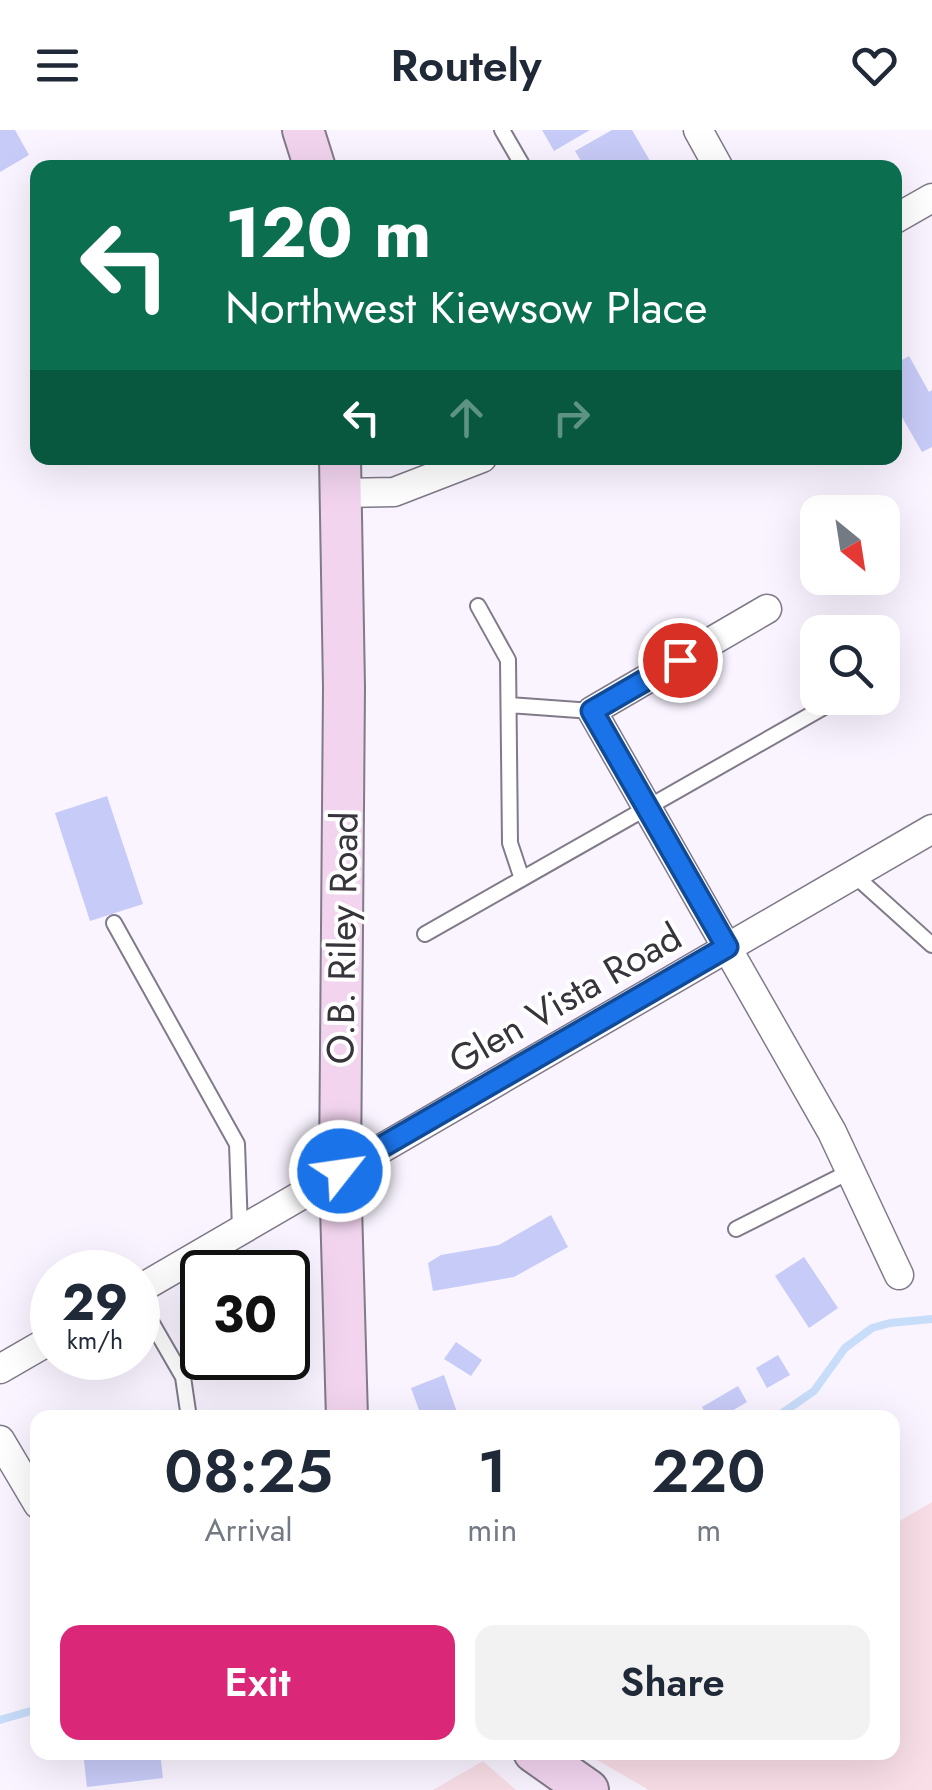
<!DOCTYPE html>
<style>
:root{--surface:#fff;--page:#f2f2f3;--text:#1f2937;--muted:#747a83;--accent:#db2777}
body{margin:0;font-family:Jost,sans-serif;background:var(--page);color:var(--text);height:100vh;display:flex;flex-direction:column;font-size:38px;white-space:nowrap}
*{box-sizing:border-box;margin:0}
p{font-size:32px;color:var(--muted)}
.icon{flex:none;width:55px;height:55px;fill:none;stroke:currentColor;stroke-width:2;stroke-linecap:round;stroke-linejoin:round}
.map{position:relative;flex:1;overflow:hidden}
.side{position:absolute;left:30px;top:1280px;width:870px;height:350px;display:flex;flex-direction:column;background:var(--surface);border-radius:20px;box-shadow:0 10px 40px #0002}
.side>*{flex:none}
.banner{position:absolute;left:30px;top:30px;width:872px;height:305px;border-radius:20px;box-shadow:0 10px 40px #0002;background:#0b6e4f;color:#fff;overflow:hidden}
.needle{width:65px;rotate:150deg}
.tools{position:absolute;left:800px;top:365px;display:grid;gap:20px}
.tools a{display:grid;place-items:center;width:100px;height:100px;border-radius:20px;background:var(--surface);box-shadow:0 10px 40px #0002;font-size:50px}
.speed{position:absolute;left:30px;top:1120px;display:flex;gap:20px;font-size:50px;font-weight:700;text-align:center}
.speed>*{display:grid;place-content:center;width:130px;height:130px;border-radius:50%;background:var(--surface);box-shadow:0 10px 40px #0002;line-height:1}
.speed small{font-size:25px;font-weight:400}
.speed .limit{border:5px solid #111;border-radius:15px;background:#fff;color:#111}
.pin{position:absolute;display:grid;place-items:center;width:85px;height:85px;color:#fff;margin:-42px;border:5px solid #fff;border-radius:50%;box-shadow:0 2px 10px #0007}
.me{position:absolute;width:110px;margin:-55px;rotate:60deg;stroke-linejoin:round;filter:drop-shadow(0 0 8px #0008)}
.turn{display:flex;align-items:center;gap:35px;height:210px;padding:0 30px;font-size:45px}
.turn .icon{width:130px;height:130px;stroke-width:2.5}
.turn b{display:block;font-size:70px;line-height:85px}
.lanes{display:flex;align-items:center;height:95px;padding:0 30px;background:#0003;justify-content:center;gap:50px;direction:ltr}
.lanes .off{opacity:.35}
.eta{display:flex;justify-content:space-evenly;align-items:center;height:170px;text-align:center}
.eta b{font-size:60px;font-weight:600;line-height:70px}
.action{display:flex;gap:20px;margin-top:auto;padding:20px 30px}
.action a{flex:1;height:115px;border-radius:20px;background:var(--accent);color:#fff;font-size:40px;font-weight:600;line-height:115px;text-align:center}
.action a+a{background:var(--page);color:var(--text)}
header{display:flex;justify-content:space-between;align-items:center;height:130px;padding:0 30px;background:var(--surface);font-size:45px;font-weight:600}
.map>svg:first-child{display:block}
</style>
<header><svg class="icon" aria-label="menu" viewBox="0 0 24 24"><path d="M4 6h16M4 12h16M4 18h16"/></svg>Routely<svg class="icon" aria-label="heart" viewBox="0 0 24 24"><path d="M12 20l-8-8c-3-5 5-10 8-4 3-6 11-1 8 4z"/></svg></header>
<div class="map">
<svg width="932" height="1660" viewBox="0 0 932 1660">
<rect width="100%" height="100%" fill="#f9f4ff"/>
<path fill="#f9dee7" d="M932 1372V1660H649L585 1623 892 1622 893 1395Z
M483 1631 516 1660H433Z"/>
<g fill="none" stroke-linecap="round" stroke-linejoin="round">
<path stroke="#c8ddfa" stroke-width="8" d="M775 1288 814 1261 845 1218 872 1198 890 1193 932 1189
M0 1590 38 1579"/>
</g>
<path fill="#c7cbf7" d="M0 0H15L29 25 0 42Z
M542 0H590L554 21Z
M612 0H632L653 36 585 38 575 21Z
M909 226 929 262 932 260V317L922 322 895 275V234Z
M107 666 143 774 90 791 55 683Z
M551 1085 568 1117 514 1147 433 1161 428 1133 441 1125 499 1115Z
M804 1127 838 1178 809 1198 775 1146Z
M456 1212 482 1230 471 1246 444 1229Z
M778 1225 790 1245 767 1258 756 1238Z
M444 1245 459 1288H422L411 1258Z
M738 1256 747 1272 720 1288H708L702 1277Z
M83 1622H160L163 1648 87 1657Z"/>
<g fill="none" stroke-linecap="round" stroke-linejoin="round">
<g stroke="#817a89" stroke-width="18">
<path id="lane" d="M502 0 524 38
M478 476 508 530 510 713 522 749
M509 575 592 581
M853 744 932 815
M114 793 237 1014 240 1099
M425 804 826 576
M736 1099 851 1041
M138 1169 183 1247 189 1288"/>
</g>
<g stroke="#817a89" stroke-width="31">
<path id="street" d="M698 0 719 38
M895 89 932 68
M341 363 394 362 482 328
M767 479 592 581 832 1002 899 1145
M138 1160 932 699
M0 1239 52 1209
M0 1310 38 1374"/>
</g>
<g stroke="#817a89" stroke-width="44">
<path id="secondary" d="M303 0 315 38
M340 328 344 557 340 1041 347 1288
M534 1622 588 1660"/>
</g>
<use href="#lane" stroke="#fff" stroke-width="14"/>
<use href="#street" stroke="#fff" stroke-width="28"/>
<use href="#secondary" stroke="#f2d4ef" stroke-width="40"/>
</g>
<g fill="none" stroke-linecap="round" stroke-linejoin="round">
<g stroke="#114b97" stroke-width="25">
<path id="route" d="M340 1041 727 817 592 581 680 530"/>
</g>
<use href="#route" stroke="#1a73e8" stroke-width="18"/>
</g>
<g text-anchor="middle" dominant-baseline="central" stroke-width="8" stroke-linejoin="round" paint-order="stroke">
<g font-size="38" fill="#37343b" stroke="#fff">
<text transform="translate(342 808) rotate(-89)">O.B. Riley Road</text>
<text transform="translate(565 868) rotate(-30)">Glen Vista Road</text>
</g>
</g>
</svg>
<div class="tools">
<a><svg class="needle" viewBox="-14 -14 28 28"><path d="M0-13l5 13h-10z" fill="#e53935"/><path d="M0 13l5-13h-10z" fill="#747a83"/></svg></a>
<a><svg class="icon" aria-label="search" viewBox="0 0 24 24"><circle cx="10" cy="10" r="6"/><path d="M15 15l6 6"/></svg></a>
</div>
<div class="speed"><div>29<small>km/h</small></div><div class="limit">30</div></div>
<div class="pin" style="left:680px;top:530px;background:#d93025"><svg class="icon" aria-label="arrive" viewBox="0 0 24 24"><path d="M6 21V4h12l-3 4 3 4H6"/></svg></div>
<svg class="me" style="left:340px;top:1041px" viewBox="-20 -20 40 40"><circle r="17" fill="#1a73e8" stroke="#fff" stroke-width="3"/><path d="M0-11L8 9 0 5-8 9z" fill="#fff"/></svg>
<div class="banner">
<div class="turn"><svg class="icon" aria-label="left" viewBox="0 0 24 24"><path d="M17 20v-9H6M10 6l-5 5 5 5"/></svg><div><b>120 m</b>Northwest Kiewsow Place</div></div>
<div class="lanes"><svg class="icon" aria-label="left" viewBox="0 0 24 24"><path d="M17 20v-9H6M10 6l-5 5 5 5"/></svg><svg class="icon off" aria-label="ahead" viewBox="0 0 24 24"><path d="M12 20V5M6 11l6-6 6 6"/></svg><svg class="icon off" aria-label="right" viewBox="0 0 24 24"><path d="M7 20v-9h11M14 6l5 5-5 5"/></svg></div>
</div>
<section class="side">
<div class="eta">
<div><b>08:25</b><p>Arrival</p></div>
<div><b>1</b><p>min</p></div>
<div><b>220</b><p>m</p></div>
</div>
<div class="action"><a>Exit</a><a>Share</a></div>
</section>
</div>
